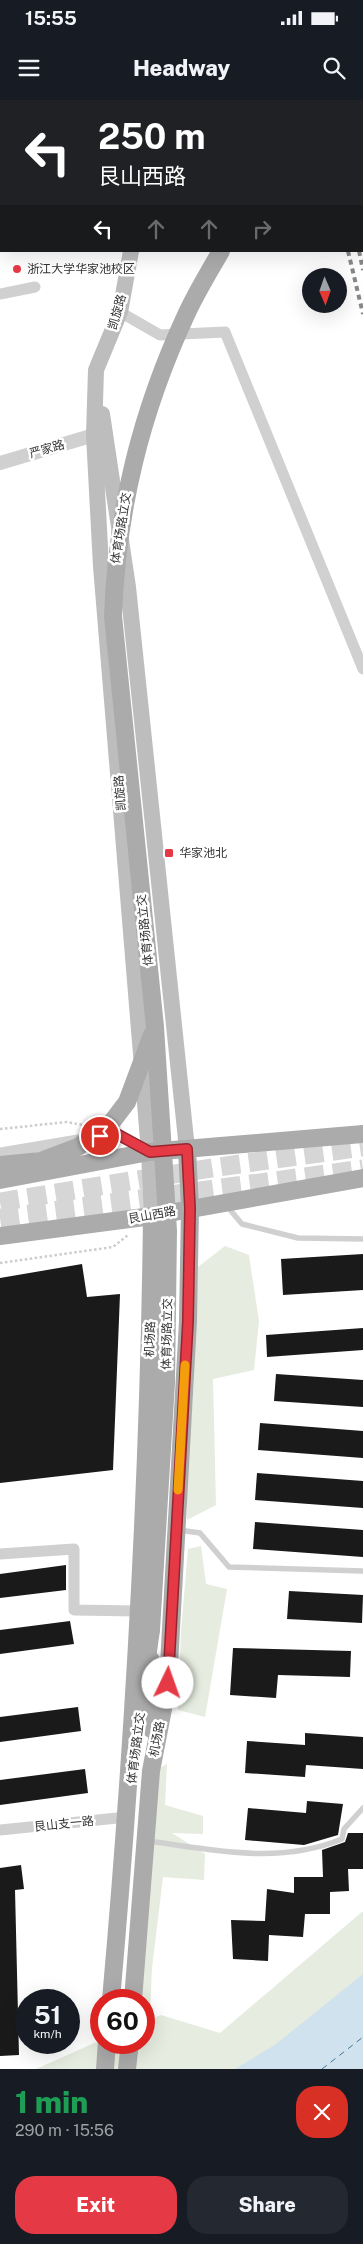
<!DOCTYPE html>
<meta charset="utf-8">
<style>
:root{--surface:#171b24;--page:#242831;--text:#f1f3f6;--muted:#9ea1a6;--accent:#e63946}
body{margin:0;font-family:"Public Sans","Noto Sans SC",sans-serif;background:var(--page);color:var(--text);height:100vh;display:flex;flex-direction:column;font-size:19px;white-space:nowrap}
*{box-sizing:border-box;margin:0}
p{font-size:16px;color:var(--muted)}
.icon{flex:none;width:28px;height:28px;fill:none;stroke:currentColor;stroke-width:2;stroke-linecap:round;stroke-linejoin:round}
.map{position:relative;height:1969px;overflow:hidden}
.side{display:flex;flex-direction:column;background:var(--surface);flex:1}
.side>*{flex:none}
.top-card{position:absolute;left:0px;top:0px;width:364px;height:152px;box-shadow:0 5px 20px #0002;background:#202124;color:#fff;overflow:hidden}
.needle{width:32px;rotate:178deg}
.tools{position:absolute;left:302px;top:168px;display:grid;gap:10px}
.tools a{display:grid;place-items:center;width:45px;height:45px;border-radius:50%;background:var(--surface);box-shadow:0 5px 20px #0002;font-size:25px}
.speed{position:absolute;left:15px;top:1889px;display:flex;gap:10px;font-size:25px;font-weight:700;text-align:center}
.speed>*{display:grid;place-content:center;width:65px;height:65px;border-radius:50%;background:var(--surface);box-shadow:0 5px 20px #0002;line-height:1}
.speed small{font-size:12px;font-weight:400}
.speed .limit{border:8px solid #d22;background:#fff;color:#111}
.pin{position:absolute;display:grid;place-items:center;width:42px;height:42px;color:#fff;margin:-21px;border:2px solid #fff;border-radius:50%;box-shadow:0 1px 5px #0007}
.me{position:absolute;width:55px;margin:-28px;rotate:3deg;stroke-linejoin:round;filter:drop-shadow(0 0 4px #0008)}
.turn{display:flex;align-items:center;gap:18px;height:105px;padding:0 15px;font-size:22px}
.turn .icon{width:65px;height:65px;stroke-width:2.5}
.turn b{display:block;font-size:35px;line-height:42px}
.lanes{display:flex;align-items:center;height:48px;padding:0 15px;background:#0003;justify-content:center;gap:25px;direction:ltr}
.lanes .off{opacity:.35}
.round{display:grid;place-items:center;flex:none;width:52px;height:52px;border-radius:20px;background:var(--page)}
.overview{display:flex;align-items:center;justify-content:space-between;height:85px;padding:0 15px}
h1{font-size:30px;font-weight:800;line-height:38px;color:#1e9e55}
.primary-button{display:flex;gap:10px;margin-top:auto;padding:10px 15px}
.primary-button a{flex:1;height:58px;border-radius:20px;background:var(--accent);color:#fff;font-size:20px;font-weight:800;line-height:58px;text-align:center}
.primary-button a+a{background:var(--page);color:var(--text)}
.status{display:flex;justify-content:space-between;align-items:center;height:35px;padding:0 25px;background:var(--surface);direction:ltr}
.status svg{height:14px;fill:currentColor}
header{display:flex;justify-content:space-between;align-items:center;height:65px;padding:0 15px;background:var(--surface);font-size:22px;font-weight:800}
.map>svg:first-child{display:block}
</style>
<div class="status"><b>15:55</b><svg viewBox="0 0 49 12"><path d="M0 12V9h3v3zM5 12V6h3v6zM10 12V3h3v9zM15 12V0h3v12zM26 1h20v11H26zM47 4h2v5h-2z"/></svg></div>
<header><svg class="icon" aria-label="menu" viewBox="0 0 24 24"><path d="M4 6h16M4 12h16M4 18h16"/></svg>Headway<svg class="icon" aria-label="search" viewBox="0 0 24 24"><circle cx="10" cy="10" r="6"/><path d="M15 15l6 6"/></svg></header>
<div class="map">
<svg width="363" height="1969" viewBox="0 0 363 1969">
<rect width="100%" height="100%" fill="#fff"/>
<path fill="#e6ecdf" d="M165 0H363V88L362 1Z
M225 1146 249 1155 259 1221 254 1270 213 1279 216 1405 187 1420V1375L193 1295 198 1167Z
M201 1446 206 1484 227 1489 205 1617 178 1610 181 1531 188 1449Z
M167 1664 165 1705 203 1716V1734L172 1733 205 1754 204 1780 163 1777 152 1868 150 1914H144V1900H139L158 1669Z
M363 1811V1969H36L101 1940V1942H144V1922L161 1915 220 1933Z"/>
<path fill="#cfe2ee" d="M363 1874V1969H235L276 1944Z"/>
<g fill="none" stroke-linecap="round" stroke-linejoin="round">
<path stroke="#3f7597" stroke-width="1" stroke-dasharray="6 5" stroke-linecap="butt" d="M322 1969 363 1937"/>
</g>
<path fill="#1a1a1a" d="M363 1154V1190L283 1195 281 1159Z
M82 1164 87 1197 120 1194 113 1370 0 1383V1178Z
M363 1228V1250L267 1257 266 1235Z
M276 1274 363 1280V1307L274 1301Z
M260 1323 363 1331V1358L258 1350Z
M257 1373 363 1381V1408L255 1400Z
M255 1422 363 1430V1457L253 1449Z
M66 1465V1490L0 1498V1474Z
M289 1491 363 1495 362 1523 287 1519Z
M70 1521 74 1544 0 1554V1530Z
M233 1548 351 1551 350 1577 278 1575 276 1598 230 1595Z
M78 1607 81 1631 0 1642V1617Z
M305 1633 363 1637V1669L306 1665 305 1677 245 1673 247 1641 305 1645Z
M85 1669 88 1693 0 1705V1680Z
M307 1701 343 1704 338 1735 304 1745 245 1740 248 1708 306 1713Z
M348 1733H363V1769H348L349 1791 330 1792V1814H305L303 1837 269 1835 268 1861 233 1859 231 1820 265 1821 267 1789 294 1793V1777H323L322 1750 345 1742Z
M21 1765 24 1789 15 1790 19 1955 0 1956V1768Z"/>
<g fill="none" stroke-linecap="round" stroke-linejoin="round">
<path stroke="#d6d6d6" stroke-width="19" stroke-dasharray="19 9" stroke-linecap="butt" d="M0 1102 218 1067 363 1047
M0 1118 363 1069"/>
<path stroke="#cdcdcd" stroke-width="2.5" stroke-dasharray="2.5 2.5" stroke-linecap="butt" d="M0 1029 67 1022 83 1025
M0 1163 113 1147 128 1135"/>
<path stroke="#d0d0d0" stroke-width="5.5" d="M226 1105 242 1124 298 1138 363 1139
M179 1430 200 1433 229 1467 363 1471
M148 1741C214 1750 278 1765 342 1739L344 1729 363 1708"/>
<path stroke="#d0d0d0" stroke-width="11" d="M0 194 35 187
M120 212 160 235 225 232 363 569
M96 1037 115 1033 149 1052
M0 1053 78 1040
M0 1454 74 1449V1510L138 1511
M0 1730 127 1717"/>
<path stroke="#d0d0d0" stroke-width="14" d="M0 363 94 335"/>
<path stroke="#bdbdbd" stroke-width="16" d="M133 0V1
M131 151 120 212 96 270 94 335 101 466 149 1052 152 1116
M102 314 128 487 187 1049"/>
<path stroke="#ababab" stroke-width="18" d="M342 1 344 0
M0 1080 149 1052 363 1034
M0 1136 152 1116 363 1078
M151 1560V1629
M145 1572 151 1530
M111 1900C134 1640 149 1378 152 1116
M133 1900 151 1671 168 1583 188 1221 190 1108 187 1049
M105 1969 107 1942
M127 1969 130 1942"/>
<path stroke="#888" stroke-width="4" stroke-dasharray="5 4" stroke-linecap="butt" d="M319 0V1
M331 0V1
M348 151 363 214
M359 151 363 170"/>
<path stroke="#ababab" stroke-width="18" d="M0 1065 41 1061 78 1047 111 1023 127 1002 152 935
M151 1530 166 1283 168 1131 155 927 113 516C117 409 141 312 186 215 196 193 209 172 221 151"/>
</g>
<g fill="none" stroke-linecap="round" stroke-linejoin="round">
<g stroke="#96252e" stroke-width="12">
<path id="route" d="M100 1036 115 1033 150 1052 187 1049 190 1108 188 1221 168 1583"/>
</g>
<use href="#route" stroke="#e63946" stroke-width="9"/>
<path stroke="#f59e0b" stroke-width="9" d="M178 1390 185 1265"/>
</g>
<g fill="#e63946" stroke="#fff" stroke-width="2">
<circle cx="17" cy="169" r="5"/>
<rect x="164" y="748" width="10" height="10" rx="2.5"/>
</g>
<g text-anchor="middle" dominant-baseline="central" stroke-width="5" stroke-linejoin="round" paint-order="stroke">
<g font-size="12" fill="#333" stroke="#fff" text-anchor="start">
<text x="27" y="169">浙江大学华家池校区</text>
<text x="179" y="753">华家池北</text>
</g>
<g font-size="12" fill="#333" stroke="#fff">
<text transform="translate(117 212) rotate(-74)">凯旋路</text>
<text transform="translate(47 349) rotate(-16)">严家路</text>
<text transform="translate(121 428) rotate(-81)">体育场路立交</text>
<text transform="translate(120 693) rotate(-95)">凯旋路</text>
<text transform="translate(145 830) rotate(-96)">体育场路立交</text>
<text transform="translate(152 1115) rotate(-10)">艮山西路</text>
<text transform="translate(167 1234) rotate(-89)">体育场路立交</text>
<text transform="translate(150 1239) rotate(-88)">机场路</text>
<text transform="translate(157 1639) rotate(-79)">机场路</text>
<text transform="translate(136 1648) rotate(-83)">体育场路立交</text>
<text transform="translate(64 1724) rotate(-6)">艮山支一路</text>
</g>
</g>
</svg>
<div class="tools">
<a><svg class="needle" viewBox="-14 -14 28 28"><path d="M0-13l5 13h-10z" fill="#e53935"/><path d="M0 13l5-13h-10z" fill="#9ea1a6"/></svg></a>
</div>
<div class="speed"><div>51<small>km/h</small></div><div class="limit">60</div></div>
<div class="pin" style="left:100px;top:1036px;background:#d93025"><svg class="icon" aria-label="arrive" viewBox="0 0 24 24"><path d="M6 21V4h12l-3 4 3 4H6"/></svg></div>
<svg class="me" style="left:168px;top:1583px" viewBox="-20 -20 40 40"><circle r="19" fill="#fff"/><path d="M0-13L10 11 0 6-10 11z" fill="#e63946"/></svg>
<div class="top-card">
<div class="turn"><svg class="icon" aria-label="left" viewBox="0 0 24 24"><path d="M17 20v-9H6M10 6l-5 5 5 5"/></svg><div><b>250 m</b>艮山西路</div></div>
<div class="lanes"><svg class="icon" aria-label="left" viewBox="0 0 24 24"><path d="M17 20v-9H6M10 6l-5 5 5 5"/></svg><svg class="icon off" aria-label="ahead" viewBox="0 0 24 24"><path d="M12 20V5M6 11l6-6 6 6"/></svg><svg class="icon off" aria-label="ahead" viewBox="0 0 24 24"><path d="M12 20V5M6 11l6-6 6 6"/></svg><svg class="icon off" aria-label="right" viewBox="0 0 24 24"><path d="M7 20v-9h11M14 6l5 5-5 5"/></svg></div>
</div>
</div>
<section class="side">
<div class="overview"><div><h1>1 min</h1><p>290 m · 15:56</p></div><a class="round" style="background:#d93025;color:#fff"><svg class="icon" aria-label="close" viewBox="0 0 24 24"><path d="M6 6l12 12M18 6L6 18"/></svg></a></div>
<div class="primary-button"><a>Exit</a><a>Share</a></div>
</section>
